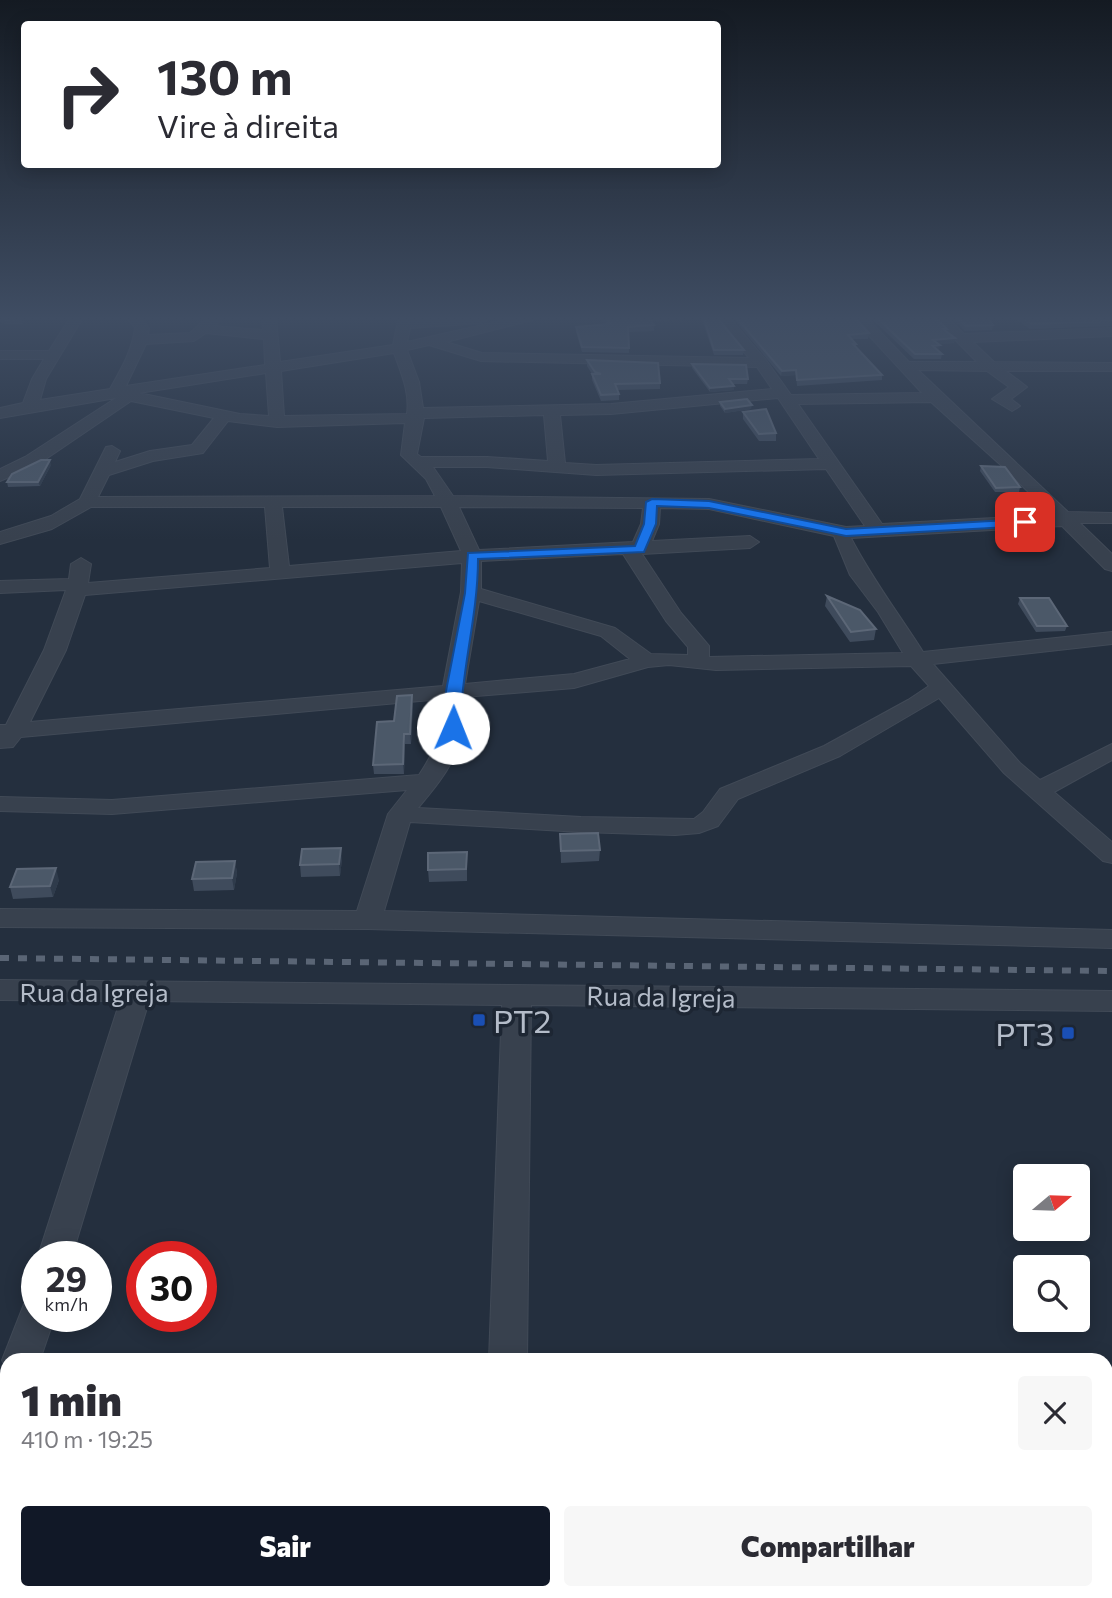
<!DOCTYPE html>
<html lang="pt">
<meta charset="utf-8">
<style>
:root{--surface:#fff;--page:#f7f7f7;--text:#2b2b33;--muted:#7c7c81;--accent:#111827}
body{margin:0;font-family:Commissioner,sans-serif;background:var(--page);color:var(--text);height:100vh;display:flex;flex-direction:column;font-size:26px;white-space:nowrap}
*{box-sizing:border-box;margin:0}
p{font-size:23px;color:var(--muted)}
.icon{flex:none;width:38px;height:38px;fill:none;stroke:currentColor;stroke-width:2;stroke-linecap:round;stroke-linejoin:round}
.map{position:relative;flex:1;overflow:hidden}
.drawer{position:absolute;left:0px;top:1353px;width:1113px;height:247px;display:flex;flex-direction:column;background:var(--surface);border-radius:21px 21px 0 0;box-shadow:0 4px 18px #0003}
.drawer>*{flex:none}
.guide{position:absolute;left:21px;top:21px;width:700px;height:147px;border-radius:7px;box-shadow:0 4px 18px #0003;background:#fff;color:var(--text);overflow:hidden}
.needle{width:46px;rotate:71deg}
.buttons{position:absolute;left:1013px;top:1164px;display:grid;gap:14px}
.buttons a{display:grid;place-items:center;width:77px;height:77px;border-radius:7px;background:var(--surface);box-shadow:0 4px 18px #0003;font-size:35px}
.speed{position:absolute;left:21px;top:1241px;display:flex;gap:14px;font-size:35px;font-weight:700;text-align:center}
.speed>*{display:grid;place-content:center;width:91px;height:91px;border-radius:50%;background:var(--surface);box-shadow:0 4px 18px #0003;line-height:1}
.speed small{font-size:18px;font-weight:400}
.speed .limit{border:10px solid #d22;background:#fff;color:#111}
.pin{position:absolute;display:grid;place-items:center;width:60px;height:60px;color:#fff;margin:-30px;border-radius:14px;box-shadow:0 4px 10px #0006}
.me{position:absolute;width:77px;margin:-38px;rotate:1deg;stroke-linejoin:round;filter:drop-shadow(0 0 5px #0008)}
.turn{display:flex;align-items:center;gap:24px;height:147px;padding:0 21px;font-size:32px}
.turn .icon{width:91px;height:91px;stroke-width:2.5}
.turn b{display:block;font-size:49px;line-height:60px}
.round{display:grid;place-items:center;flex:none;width:74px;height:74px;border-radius:7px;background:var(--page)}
.headline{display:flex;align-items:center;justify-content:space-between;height:119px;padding:0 21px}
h1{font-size:42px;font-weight:800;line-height:52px}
.button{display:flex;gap:14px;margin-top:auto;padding:14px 21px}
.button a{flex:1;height:80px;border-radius:7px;background:var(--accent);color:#fff;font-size:28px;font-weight:800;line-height:80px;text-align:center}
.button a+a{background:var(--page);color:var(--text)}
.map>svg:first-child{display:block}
</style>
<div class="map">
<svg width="1112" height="1598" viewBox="0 0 1112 1598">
<rect width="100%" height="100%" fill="#242f3e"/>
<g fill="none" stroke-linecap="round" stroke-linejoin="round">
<g stroke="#414a57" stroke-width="2">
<path id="minor" d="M71 316H84L46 379 40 400 110 389C121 369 132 351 135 328L126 316H140L149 328 148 335 190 333 209 316H223L214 326 263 330 262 316H276L280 362 393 345 399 316H413L412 319 487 316 489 319 482 323 410 328 407 342 522 316H548L446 342 482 353 749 358 714 316H728L766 360 791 395 922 393 851 316H865L909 362H977L932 316H946L964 334 1112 328V336L973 342 994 362 1112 363V371H1006L1027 387 1011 399 1020 406 1012 411 992 399 1009 387 987 371 918 370 1068 512 1112 513V523H1080L1112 554V571L1105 569 1062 526 851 538C872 579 899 614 923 652L1112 632V644L933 664 1020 763 1040 780 1112 744V760L1054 792 1112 842V863L1103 861 1004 773 939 698 840 756 738 799 718 826 699 833 675 835 581 832 410 822 384 911 1112 930V948L368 929 0 927V909L357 911 388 814 407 790 112 814 0 811V797L112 800 419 775C437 748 442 732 442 699L21 737 13 747 0 748V725H6L44 650 66 590 0 593V581L69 579 71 564 81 558 91 564 88 583 270 568 265 507H91L52 529 0 544V532L51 516 80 499 106 447 112 446 120 451 115 462 150 451 192 445 214 418 131 401 37 465 0 481V469L25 457 116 398 0 418V408L23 403 32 379 44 359H0V351H49ZM206 333 264 339 265 365 126 386 146 344 194 341ZM429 345 481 361 757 367 772 389 611 404 423 408 419 382 407 350ZM394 353C401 373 410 392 407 414L284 416 281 371ZM266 373 269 416 240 414 139 393ZM778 398 819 459 596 465 565 463 560 415 611 414ZM931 402 1003 467 1052 515 882 524 798 404ZM544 415 548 461 487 457H421L417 454 424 418ZM228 421 277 427 405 423 401 455 426 479 435 496 98 497 109 475 153 461 203 453ZM433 467H487L596 475 826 469 865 526 846 527 709 499 453 496ZM282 507H441L461 551 289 566ZM459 507 643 508 641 524 633 542 479 550ZM660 508 709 509 834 536 850 575 878 612 903 653 709 657V646L681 613 642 554 750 548 759 542 750 536 652 541 659 524ZM623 554 666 621 688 647V655L651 654 615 628 481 589V561ZM462 563 461 592 443 686 30 722 66 650 85 595ZM479 601 601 636 630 659 574 674 465 684ZM669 665 716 670 911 666 929 686 908 700 824 746 720 789 703 812 694 819 581 817 418 808C451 769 465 749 464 697L574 688 648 667Z
M0 980 1112 991V1011L531 1005 527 1360H489L502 1005 149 1001 72 1256H38L120 1001 0 1000Z
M37 1299V1316H55L40 1360H7V1370L2 1360 24 1304Z
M7 1382V1435L0 1438V1385Z
M473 1592H515V1598H473Z"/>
</g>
<use href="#minor" fill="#38414e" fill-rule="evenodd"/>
<path stroke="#5a6575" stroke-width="6" stroke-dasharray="9 9" stroke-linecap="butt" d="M0 958 1112 971"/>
</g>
<path fill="#3f4b5c" d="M0 316H27L22 324H6L0 322Z
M599 316H716L744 350 743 355H714L702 320 650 321 654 325V331L629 332V353L582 352 576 332V327L605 324Z
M731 316H853L869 333 868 339H852L856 344V348L882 375V380L797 386 796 375 781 376Z
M869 316H934L947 329 946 331 955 338 954 343 939 344V350H937L942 354 941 359H914Z
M950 316H986L993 325 992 330 965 331Z
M1010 316H1112V326L1030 329Z
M587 360 660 383V389L617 390 619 394V400L601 401 592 380V374L587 366Z
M692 364 748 379 747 384H733L734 386V390L710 392 692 368Z
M720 402 751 409 725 413 720 406Z
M743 412 776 433V441H759L743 419Z
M51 465 40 486 8 487 7 482Z
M981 466 1020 487 1019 492H995L980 471Z
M827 596 876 629 874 640 850 642 825 606Z
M1020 598 1067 626 1065 631 1036 632 1018 604Z
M413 704 411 744H405L404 774H374L373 765 394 721Z
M560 834 600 850 599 861 561 863Z
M342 859 340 876 301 877 300 865Z
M235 861 237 873 234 890 194 891 192 879Z
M467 864V881L429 882 428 870Z
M59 880 53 897 13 899 10 887Z
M875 1592H937V1598H875Z"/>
<path fill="#2f3b4b" d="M23 316H27L22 324V319Z
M955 338 954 343 932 345 933 340Z
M940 345 939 350 932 351 933 346Z
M796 370V375L781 376 782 371Z
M734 386V390L710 392V388Z
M752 405 751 409 725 413V409Z
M50 460 51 465 40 486 38 482Z
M412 695 413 704 411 744 410 734Z
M404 734 405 744 404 774 403 764Z
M341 848 342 859 340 876 339 864Z
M235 861 237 873 234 890 232 878Z
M56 868 59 880 53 897 50 886Z"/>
<path fill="#4b5868" stroke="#5c6777" stroke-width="2" d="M0 316H23L22 319 5 320 0 318Z
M603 316H647L654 325 628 327 629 348 582 347 576 327 610 324Z
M703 316H716L744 350H714Z
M735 316H853L869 333 848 335 856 344H853L882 375 797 380 796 370 782 371Z
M875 316H934L947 329H943L955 338 933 340 940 345 933 346 942 354H915Z
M956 316H986L993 325 966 326Z
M1019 316H1112V321L1031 324Z
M587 360 658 363 660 383 615 384 619 394 601 395 592 374H601L595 372Z
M692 364 746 365 748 379H729L734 386 710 388Z
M747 399 752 405 725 409 720 402Z
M766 409 776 433 759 434 743 412Z
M41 460H50L38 482H7L12 474Z
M981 466 1005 467 1020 487 996 488Z
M827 596 860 610 876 629 851 632Z
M1020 598H1049L1067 626H1037Z
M412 695 410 734H404L403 764 373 765 377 722 394 721 397 696Z
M598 833 600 850 561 851 560 834Z
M341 848 339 864 300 865 302 849Z
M467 852 466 869 428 870V853Z
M235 861 232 878 192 879 196 862Z
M56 868 50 886 10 887 17 869Z
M779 1592H824L825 1598H779Z
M879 1592H937V1598H879Z"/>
<linearGradient id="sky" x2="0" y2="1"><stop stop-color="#141a22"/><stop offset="0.59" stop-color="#3f4d63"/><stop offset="1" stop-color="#3f4d63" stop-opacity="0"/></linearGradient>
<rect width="1112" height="540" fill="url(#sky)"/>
<path fill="#1a73e8" stroke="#114b97" stroke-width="2" d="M652 499 709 501 846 529 1025 519 1031 522 1025 526 846 536 709 508 657 506 656 524 644 552 478 559C478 616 461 671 460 728L458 731H447L446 691 465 593 468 553 635 546 644 524 646 502Z"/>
<g fill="#1a4fb4" stroke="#1d2633" stroke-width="2.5">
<rect x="472" y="1013" width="14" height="14" rx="3.5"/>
<rect x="1061" y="1026" width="14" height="14" rx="3.5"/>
</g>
<g text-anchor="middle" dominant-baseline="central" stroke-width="7" stroke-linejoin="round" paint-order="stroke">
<g font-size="26" fill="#b4bcc9" stroke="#1d2633">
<text x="94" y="991">Rua da Igreja</text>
<text transform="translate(661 996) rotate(1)">Rua da Igreja</text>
</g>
<g font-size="32" fill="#b4bcc9" stroke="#1d2633" text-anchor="start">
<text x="493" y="1020">PT2</text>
<text x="1054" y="1033" text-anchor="end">PT3</text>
</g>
</g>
</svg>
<div class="buttons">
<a><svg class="needle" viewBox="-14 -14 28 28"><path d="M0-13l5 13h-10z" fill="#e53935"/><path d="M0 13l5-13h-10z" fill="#7c7c81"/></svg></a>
<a><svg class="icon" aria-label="search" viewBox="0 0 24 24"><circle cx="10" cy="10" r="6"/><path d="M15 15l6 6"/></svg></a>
</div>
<div class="speed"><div>29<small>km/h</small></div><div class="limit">30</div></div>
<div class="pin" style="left:1025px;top:522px;background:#d93025"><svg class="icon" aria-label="arrive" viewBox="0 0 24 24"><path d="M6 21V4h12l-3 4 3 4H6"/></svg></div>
<svg class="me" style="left:453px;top:728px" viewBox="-20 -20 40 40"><circle r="19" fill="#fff"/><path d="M0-13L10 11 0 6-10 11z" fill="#1a73e8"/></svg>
<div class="guide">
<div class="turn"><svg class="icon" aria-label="right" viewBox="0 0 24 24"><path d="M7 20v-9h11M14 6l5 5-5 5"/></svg><div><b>130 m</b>Vire à direita</div></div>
</div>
<section class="drawer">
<div class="headline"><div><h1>1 min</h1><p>410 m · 19:25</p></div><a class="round"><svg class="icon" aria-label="close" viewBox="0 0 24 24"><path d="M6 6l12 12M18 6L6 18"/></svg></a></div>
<div class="button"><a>Sair</a><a>Compartilhar</a></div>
</section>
</div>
